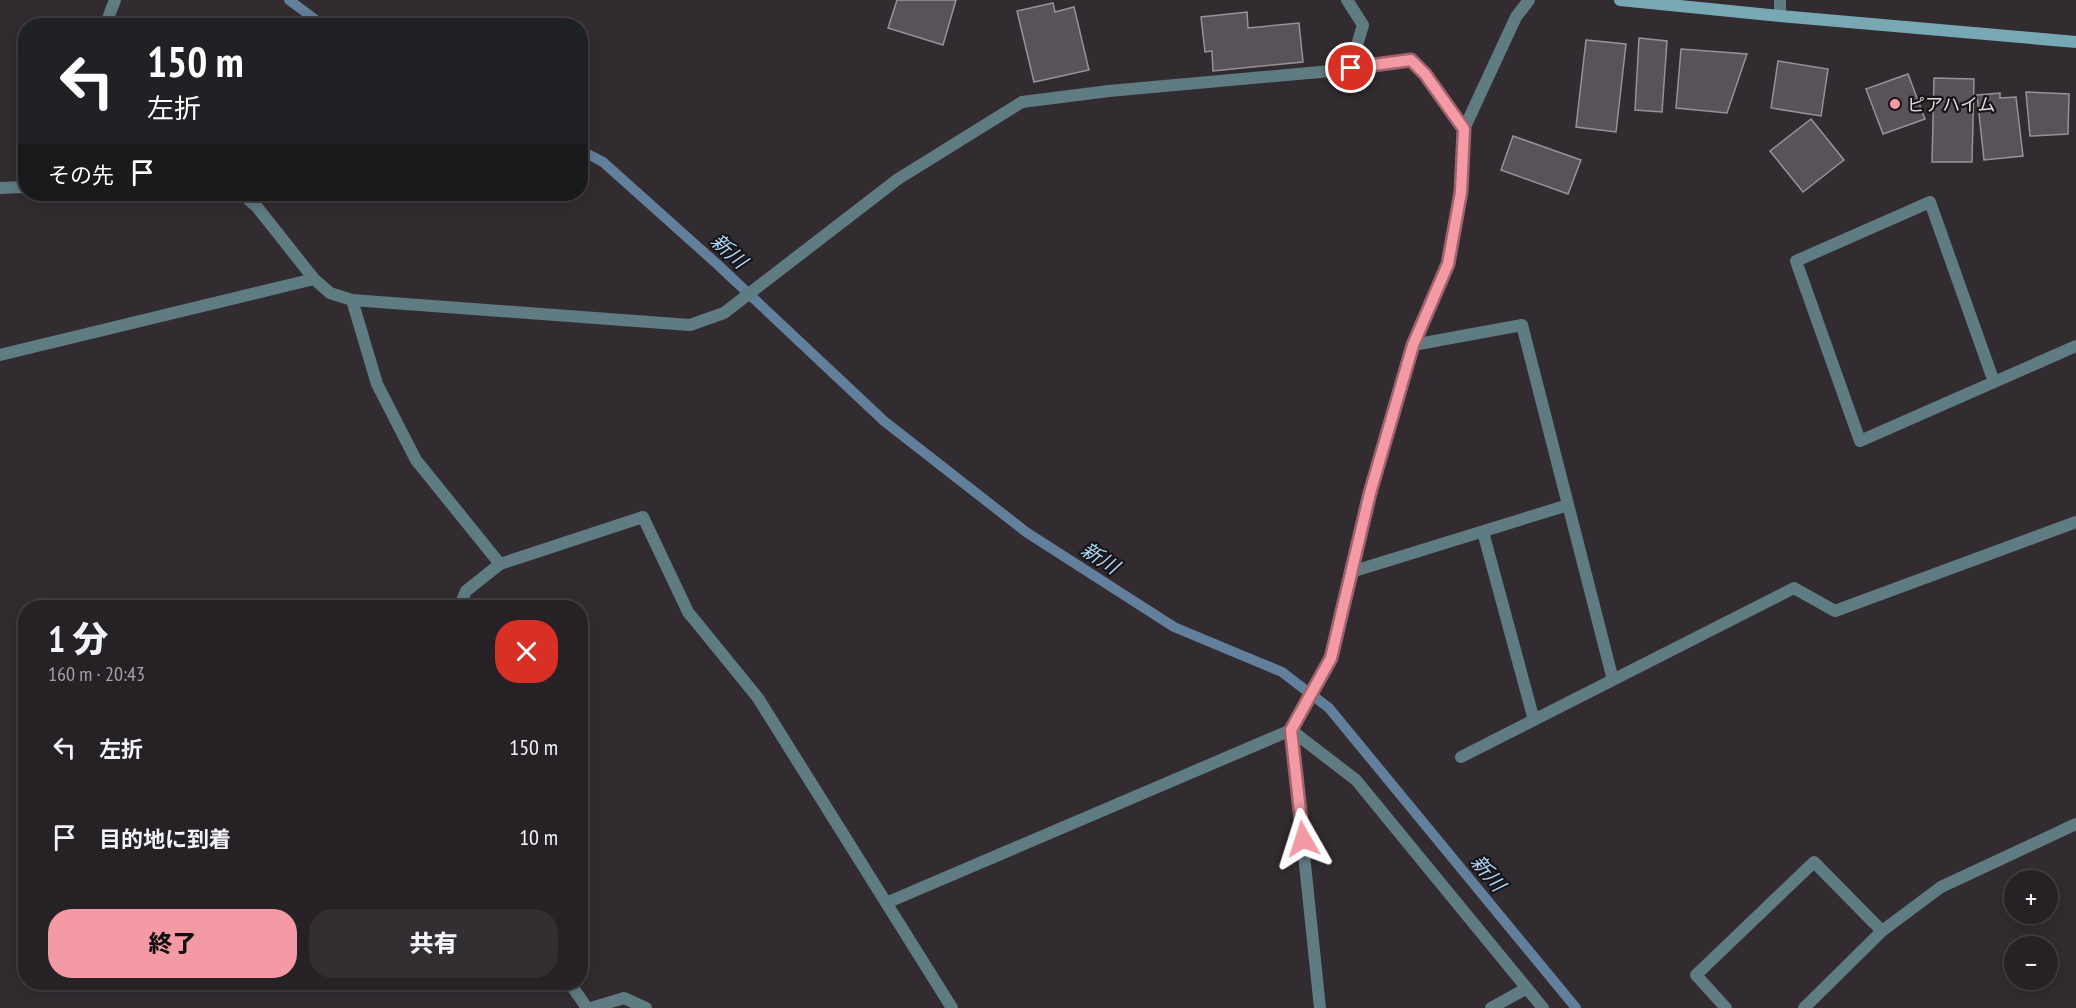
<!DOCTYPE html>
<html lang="ja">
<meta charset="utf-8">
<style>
:root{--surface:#262125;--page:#322e32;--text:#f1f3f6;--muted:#a4a3a7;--line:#423e42;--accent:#f49aa5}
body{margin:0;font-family:"PT Sans Narrow","Noto Sans JP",sans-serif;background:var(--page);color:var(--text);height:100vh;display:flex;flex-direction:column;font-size:22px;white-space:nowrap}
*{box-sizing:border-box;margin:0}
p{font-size:20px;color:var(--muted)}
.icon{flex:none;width:33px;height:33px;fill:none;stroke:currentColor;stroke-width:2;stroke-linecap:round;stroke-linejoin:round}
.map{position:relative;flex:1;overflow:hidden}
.drawer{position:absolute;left:18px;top:600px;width:570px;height:390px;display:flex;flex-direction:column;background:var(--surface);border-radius:24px;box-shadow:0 3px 15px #0003,0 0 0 2px var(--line)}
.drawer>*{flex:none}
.hud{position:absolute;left:18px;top:18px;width:570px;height:183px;border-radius:24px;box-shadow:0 3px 15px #0003,0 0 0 2px var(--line);background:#202124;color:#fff;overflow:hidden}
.fabs{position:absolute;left:2004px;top:870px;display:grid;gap:12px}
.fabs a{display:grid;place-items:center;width:54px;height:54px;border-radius:50%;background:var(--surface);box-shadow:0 3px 15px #0003,0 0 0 2px var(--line);font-size:30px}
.pin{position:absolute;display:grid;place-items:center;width:51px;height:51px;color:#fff;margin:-26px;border:3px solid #fff;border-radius:50%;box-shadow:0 2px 6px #0007}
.me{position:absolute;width:66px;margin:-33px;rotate:354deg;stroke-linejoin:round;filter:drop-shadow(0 0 4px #0008)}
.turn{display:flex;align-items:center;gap:21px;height:126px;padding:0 30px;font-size:27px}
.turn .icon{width:78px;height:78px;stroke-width:2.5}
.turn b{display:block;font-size:42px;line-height:51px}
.then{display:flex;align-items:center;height:57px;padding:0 30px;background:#0003;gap:12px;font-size:22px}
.round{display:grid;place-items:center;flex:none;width:63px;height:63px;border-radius:24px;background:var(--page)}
.head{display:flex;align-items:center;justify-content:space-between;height:102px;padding:0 30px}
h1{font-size:36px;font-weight:800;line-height:45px}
.button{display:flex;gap:12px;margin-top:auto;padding:12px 30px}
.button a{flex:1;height:69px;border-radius:24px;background:var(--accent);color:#111;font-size:24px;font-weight:800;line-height:69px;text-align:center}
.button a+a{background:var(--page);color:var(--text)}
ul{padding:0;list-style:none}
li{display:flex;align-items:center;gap:18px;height:90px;padding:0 30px}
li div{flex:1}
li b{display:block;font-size:22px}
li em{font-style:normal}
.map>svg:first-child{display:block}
</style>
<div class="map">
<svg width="2076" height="1008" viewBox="0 0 2076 1008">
<rect width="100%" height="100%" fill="#322c31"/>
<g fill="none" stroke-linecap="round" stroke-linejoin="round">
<path stroke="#62809c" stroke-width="10" d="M289 0 324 26
M580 150 603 162 717 264 884 421 1026 532 1174 627 1282 672 1329 708 1576 1008"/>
</g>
<path fill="#595258" stroke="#999198" stroke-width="1.5" d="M897 0H956L943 45 888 28Z
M1053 3 1055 12 1074 7 1089 70 1034 82 1017 11Z
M1247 12 1248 28 1299 23 1303 62 1213 71 1212 51 1205 52 1201 17Z
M1639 38 1667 41 1662 112 1635 110Z
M1586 40 1626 44 1616 132 1576 127Z
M1681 49 1747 54 1727 113 1676 108Z
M1778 61 1828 69 1821 116 1771 108Z
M1908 74 1925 119 1883 134 1866 89Z
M1934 78 1974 79 1972 162H1932Z
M2026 92 2069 94 2068 134 2030 136Z
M2000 93V98L2016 97 2023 156 1984 160 1977 95Z
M1811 119 1844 160 1803 192 1770 151Z
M1513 136 1581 160 1568 194 1501 170Z"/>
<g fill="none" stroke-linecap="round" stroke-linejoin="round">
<path stroke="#5f7c83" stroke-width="12" d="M1780 0V16
M105 26 115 0
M1333 70 1355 52 1363 25 1347 0
M0 188 26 187
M242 194 257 207 314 279 330 293 352 300 690 325 724 313 898 179 1022 102 1109 91 1331 71 1411 60 1425 74 1464 129
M352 300 377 384 416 460 500 564
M1413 345 1522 325 1613 680
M0 355 314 279
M1994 382 1930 202 1796 261 1860 441 2076 346
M1483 532 1534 720
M1351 572 1568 505
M459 608 466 591 500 564 643 517 688 612 758 698 952 1008
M1461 757 1794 588 1835 611 2076 522
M886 903 1291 730 1356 780 1543 1008
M569 982 587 1008
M591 1008 624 998 646 1008
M1320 1008 1291 730 1331 658 1369 493 1413 345 1448 264 1461 192 1464 129 1516 17 1529 0
M1491 1008 1527 988
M1726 1008 1696 975 1814 862 1882 931
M1804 1008 1882 931 1941 887 2076 824"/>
<path stroke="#78a8b3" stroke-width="12" d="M1620 0 1780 16 2076 42"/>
</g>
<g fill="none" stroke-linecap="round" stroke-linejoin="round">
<g stroke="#9f646b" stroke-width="15">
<path id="route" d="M1303 839 1291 730 1331 658 1370 493 1413 345 1448 264 1461 192 1464 129 1425 74 1411 60 1351 68"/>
</g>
<use href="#route" stroke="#f49aa5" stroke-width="10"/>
</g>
<circle fill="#f49aa5" stroke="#181518" stroke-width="2" cx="1895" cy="104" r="6"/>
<g text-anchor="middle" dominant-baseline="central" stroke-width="4.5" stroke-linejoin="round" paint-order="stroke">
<g font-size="18" fill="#dedade" stroke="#181518" text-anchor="start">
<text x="1907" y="104">ピアハイム</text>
</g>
<g font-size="20" font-style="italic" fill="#afd7fa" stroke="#181518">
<text transform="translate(729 251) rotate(42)">新川</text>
<text transform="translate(1100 558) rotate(33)">新川</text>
<text transform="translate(1488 873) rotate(50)">新川</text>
</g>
</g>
</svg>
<div class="fabs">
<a>+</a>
<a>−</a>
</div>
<div class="pin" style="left:1351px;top:68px;background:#d93025"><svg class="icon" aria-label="arrive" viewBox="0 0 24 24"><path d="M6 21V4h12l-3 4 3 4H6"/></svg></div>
<svg class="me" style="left:1303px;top:839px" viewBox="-20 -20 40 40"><path d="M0-17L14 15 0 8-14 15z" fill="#f49aa5" stroke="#fff" stroke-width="4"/></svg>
<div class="hud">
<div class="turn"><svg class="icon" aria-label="left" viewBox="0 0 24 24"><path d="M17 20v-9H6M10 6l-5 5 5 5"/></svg><div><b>150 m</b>左折</div></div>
<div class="then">その先<svg class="icon" aria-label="arrive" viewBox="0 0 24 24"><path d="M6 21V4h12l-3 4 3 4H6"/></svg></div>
</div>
<section class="drawer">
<div class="head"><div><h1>1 分</h1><p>160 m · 20:43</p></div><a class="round" style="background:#d93025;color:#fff"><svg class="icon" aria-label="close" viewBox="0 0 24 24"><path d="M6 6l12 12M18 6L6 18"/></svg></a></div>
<ul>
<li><svg class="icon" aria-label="left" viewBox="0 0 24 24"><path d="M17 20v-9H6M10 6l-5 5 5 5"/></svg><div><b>左折</b></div><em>150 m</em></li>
<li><svg class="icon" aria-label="arrive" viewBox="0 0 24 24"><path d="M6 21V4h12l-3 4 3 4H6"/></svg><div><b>目的地に到着</b></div><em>10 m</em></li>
</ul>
<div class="button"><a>終了</a><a>共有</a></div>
</section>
</div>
